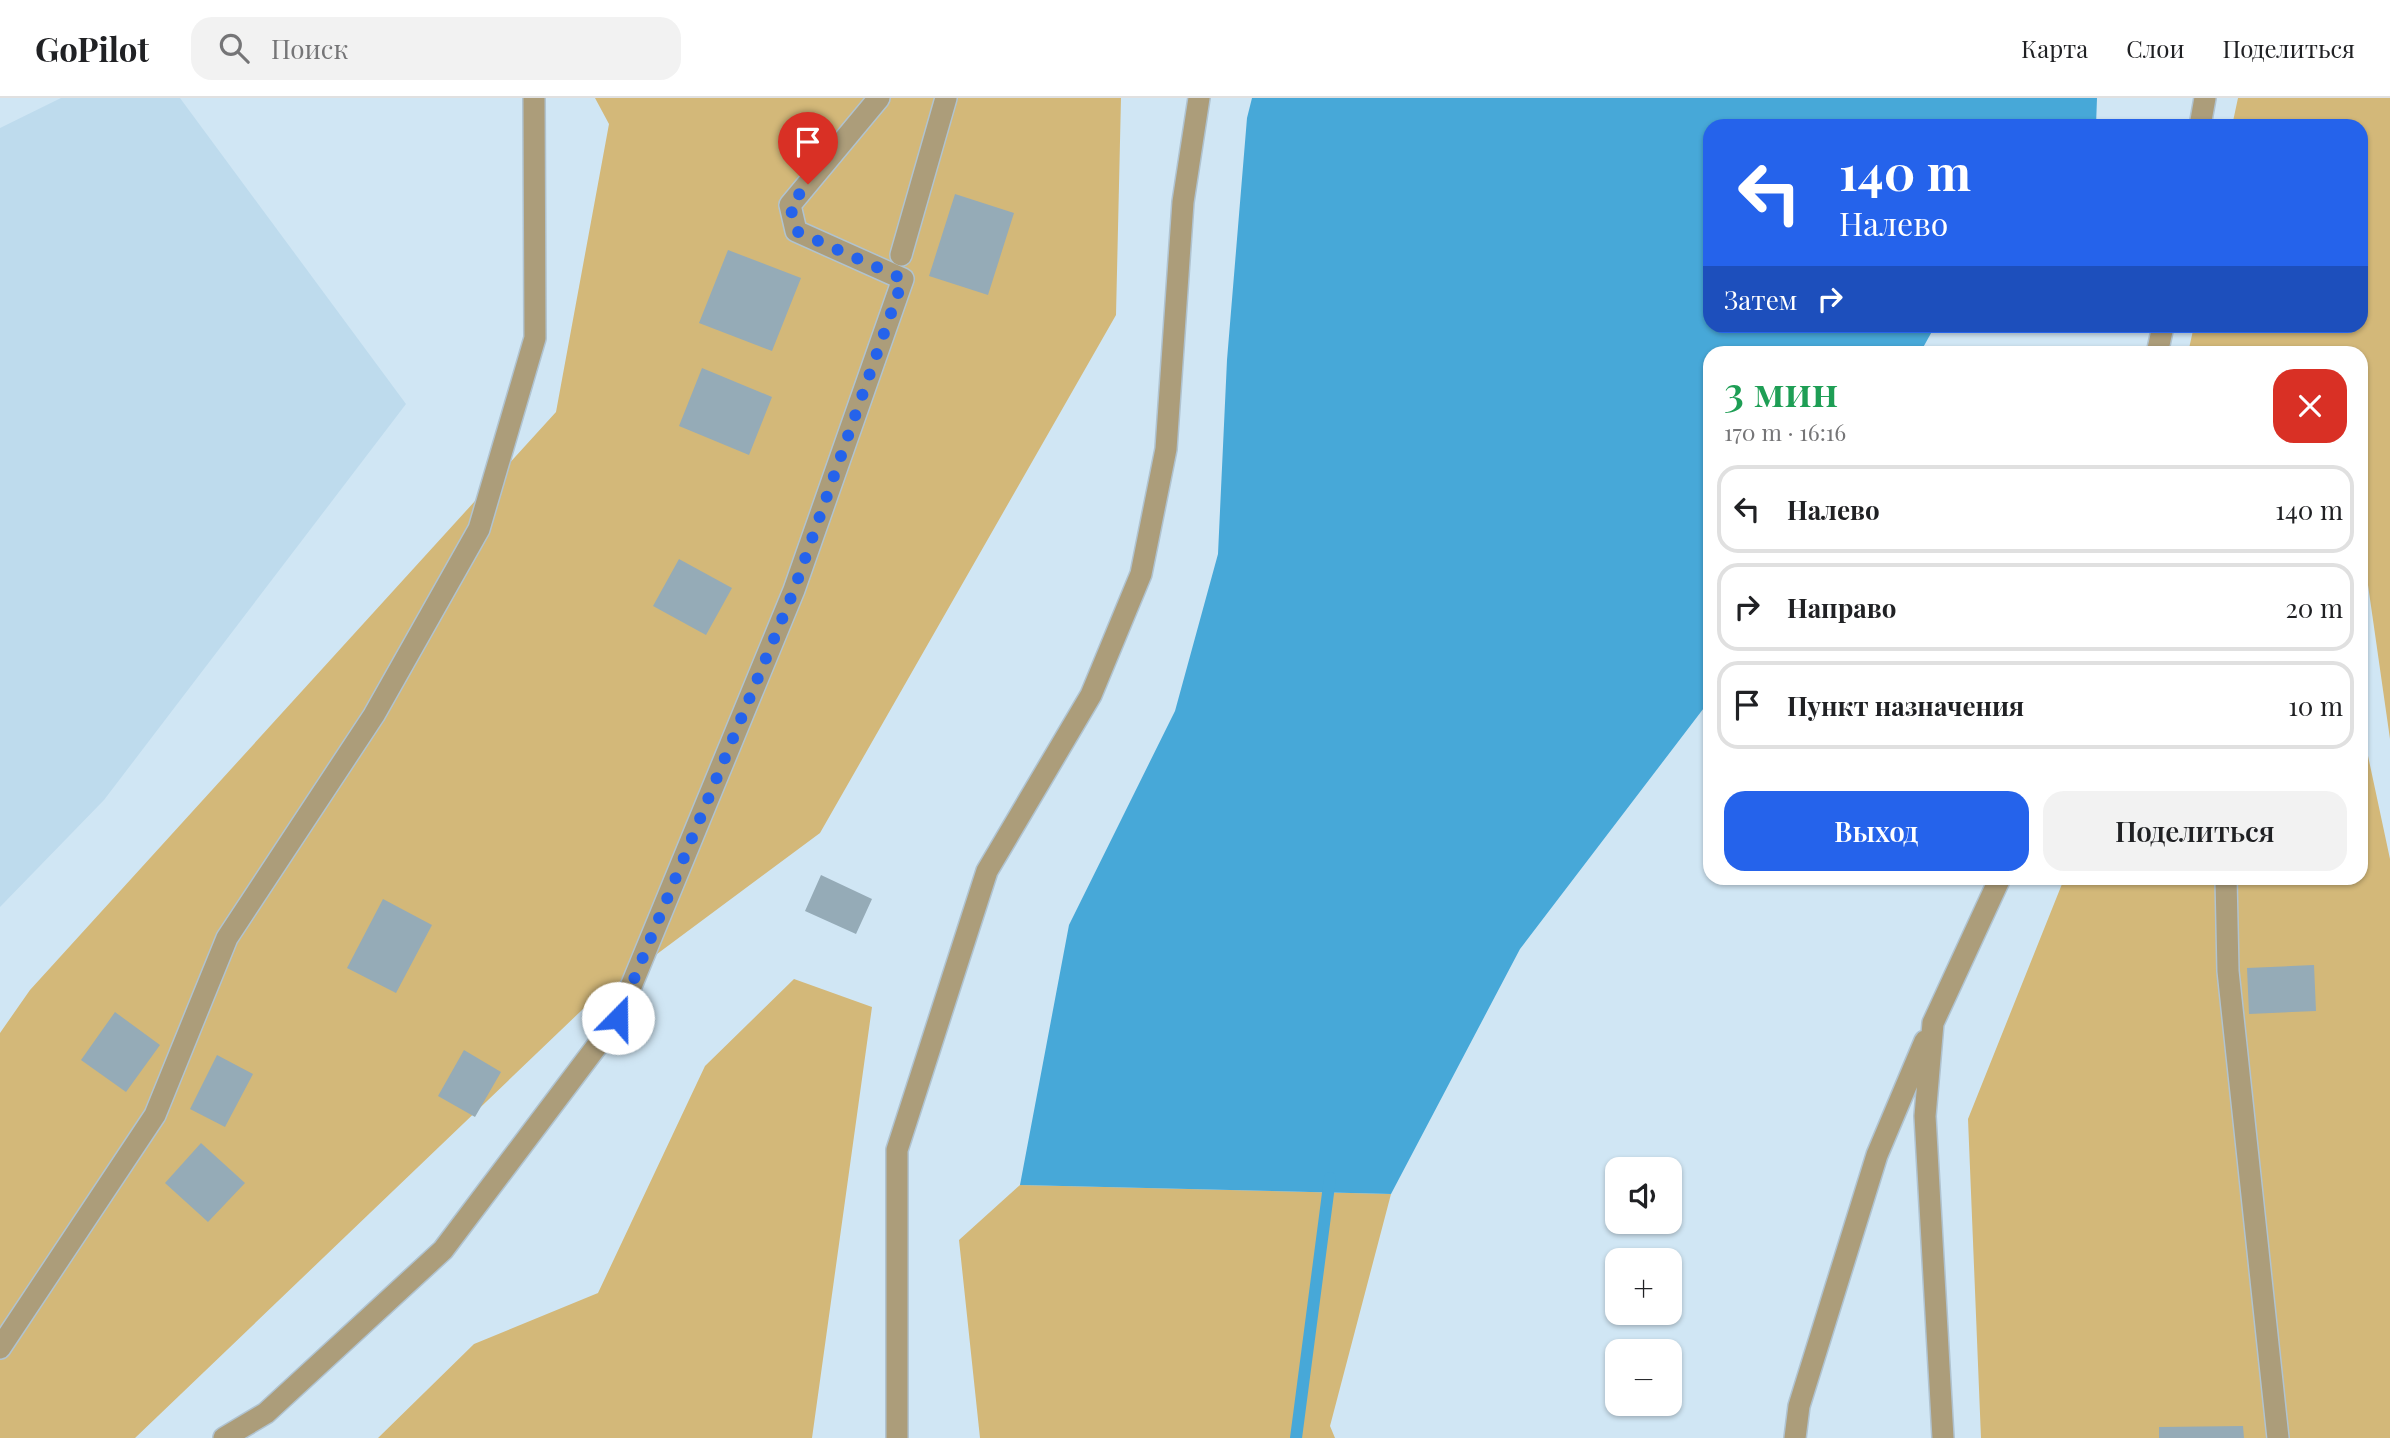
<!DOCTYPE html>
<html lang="ru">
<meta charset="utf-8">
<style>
:root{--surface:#fff;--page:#f2f2f2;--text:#202124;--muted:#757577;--line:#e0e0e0;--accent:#2563eb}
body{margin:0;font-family:"Playfair Display",serif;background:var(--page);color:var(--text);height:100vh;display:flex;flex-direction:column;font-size:26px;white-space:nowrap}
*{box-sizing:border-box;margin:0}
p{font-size:23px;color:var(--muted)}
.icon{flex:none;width:38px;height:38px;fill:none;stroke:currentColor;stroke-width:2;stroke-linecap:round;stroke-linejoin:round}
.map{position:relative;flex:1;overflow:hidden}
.side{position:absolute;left:1703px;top:248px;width:665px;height:539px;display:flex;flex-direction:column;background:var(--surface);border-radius:21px;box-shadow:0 2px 5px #0004}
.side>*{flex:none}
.hud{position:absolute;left:1703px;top:21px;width:665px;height:214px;border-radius:21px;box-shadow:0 2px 5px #0004;background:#2563eb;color:#fff;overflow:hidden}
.controls{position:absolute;left:1605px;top:1059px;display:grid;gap:14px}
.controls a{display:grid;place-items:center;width:77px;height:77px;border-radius:14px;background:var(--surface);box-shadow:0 2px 5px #0004;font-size:35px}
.pin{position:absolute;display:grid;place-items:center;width:60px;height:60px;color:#fff;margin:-72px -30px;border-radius:50% 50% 50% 0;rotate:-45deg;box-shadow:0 0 7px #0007}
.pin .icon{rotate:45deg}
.me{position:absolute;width:77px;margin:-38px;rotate:22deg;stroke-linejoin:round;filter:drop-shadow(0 0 5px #0008)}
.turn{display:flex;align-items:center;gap:24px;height:147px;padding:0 21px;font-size:32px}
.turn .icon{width:91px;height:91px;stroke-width:2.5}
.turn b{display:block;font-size:49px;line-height:60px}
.then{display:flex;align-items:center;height:66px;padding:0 21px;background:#0003;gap:14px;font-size:26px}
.round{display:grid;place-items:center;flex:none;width:74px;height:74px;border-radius:21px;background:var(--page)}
.overview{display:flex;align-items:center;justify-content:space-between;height:119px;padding:0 21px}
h1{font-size:42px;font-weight:600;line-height:52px;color:#1e9e55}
.cta{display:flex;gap:14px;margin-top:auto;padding:14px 21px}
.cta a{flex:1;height:80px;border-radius:21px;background:var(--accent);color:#fff;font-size:28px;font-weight:600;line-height:80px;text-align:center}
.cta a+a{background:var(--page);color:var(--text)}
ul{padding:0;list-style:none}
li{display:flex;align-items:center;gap:21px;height:88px;margin:0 14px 10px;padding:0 7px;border:4px solid var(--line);border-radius:21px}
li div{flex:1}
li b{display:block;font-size:26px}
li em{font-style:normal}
header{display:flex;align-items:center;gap:42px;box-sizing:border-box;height:98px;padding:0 35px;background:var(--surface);border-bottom:2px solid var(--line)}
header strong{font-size:33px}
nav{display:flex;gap:38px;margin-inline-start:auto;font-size:24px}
.search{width:490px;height:63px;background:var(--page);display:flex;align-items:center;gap:18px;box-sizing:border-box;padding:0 24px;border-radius:21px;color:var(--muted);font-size:26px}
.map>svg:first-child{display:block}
</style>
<header>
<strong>GoPilot</strong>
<div class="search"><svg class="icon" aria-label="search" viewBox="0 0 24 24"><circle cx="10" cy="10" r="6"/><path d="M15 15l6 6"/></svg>Поиск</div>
<nav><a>Карта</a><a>Слои</a><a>Поделиться</a></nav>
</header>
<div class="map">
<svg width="2390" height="1340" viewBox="0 0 2390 1340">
<rect width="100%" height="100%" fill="#d0e6f4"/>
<path fill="#bedbed" d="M61 0H180L406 306 104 702 0 809V30Z"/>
<path fill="#d3b879" d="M595 0H1121L1116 217 820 735 583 911 135 1340H0V935L30 892 556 314 609 26Z
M2238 0H2390V641L2361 438V256L2188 255 2194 228H2361V28H2232Z
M2361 625 2390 761V1340H1981L1968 1021 2064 781 2361 780Z
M794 881 872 909 812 1340H378L474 1246 598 1195 705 968Z
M1020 1087 1391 1096 1330 1328 1335 1340H980L959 1142Z"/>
<path fill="#47a8d8" d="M1252 0H2097L2096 28H1710V228H1935L1920 255 1710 256V602L1520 851 1391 1096 1020 1087 1069 827 1175 613 1218 456 1227 262 1247 20Z"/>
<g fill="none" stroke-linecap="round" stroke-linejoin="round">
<path stroke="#47a8d8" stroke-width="12" d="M1296 1340 1330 1080"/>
</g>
<path fill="#95abb7" d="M955 96 1014 115 988 197 929 178Z
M728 152 801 180 772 253 699 225Z
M702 270 772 299 749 357 679 328Z
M679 461 732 490 706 537 653 508Z
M821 777 872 801 856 836 805 813Z
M383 801 432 827 396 895 347 870Z
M2314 867 2316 913 2249 916 2247 870Z
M115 914 160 947 126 994 81 962Z
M464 952 501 974 475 1019 438 998Z
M217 957 253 976 225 1029 190 1011Z
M201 1045 245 1085 208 1124 165 1085Z
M2243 1328 2244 1340H2159V1329Z"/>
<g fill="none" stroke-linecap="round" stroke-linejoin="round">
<g stroke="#b0c3d0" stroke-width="24">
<path id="minor" d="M2200 28 2205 0
M901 157 946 0
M2157 256 2163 228
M2226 780 2228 873 2278 1340
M0 1250 155 1017 227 840 374 617 479 431 535 240 534 0
M224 1340 266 1315 443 1152 618 920 794 492 903 181 796 133 790 107 879 0
M897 1340V1052L987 773 1091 597 1141 476 1166 351 1183 104 1199 0
M1795 1340 1799 1308 1877 1057 1925 943
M1943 1340 1925 1018 1933 925 2000 780"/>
</g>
<use href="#minor" stroke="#ac9d7a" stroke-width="21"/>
</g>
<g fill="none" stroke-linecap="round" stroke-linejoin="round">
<path stroke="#2563eb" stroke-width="12" stroke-dasharray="0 21.6" d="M618 920 794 492 903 181 796 133 790 107 808 86"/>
</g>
</svg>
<div class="controls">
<a><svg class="icon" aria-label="sound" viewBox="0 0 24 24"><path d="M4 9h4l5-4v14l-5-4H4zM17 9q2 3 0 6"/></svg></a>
<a>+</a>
<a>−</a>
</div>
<div class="pin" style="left:808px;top:86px;background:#d93025"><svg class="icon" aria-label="arrive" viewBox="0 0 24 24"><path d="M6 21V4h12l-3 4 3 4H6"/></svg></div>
<svg class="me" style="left:618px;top:920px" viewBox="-20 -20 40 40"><circle r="19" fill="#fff"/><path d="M0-13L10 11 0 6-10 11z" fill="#2563eb"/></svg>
<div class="hud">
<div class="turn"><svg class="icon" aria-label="left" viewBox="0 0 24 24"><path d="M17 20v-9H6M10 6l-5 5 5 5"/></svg><div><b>140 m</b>Налево</div></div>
<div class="then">Затем<svg class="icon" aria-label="right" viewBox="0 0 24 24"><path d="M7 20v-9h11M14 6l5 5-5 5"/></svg></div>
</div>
<section class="side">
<div class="overview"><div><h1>3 мин</h1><p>170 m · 16:16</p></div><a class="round" style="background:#d93025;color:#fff"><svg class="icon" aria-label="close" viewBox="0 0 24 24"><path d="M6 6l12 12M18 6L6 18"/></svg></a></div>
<ul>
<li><svg class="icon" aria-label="left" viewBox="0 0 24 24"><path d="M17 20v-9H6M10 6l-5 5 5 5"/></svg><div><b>Налево</b></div><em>140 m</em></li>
<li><svg class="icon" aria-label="right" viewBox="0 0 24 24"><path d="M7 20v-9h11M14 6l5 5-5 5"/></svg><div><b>Направо</b></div><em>20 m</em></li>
<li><svg class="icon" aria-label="arrive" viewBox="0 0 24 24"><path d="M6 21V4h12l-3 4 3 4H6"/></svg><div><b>Пункт назначения</b></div><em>10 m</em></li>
</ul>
<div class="cta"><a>Выход</a><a>Поделиться</a></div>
</section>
</div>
